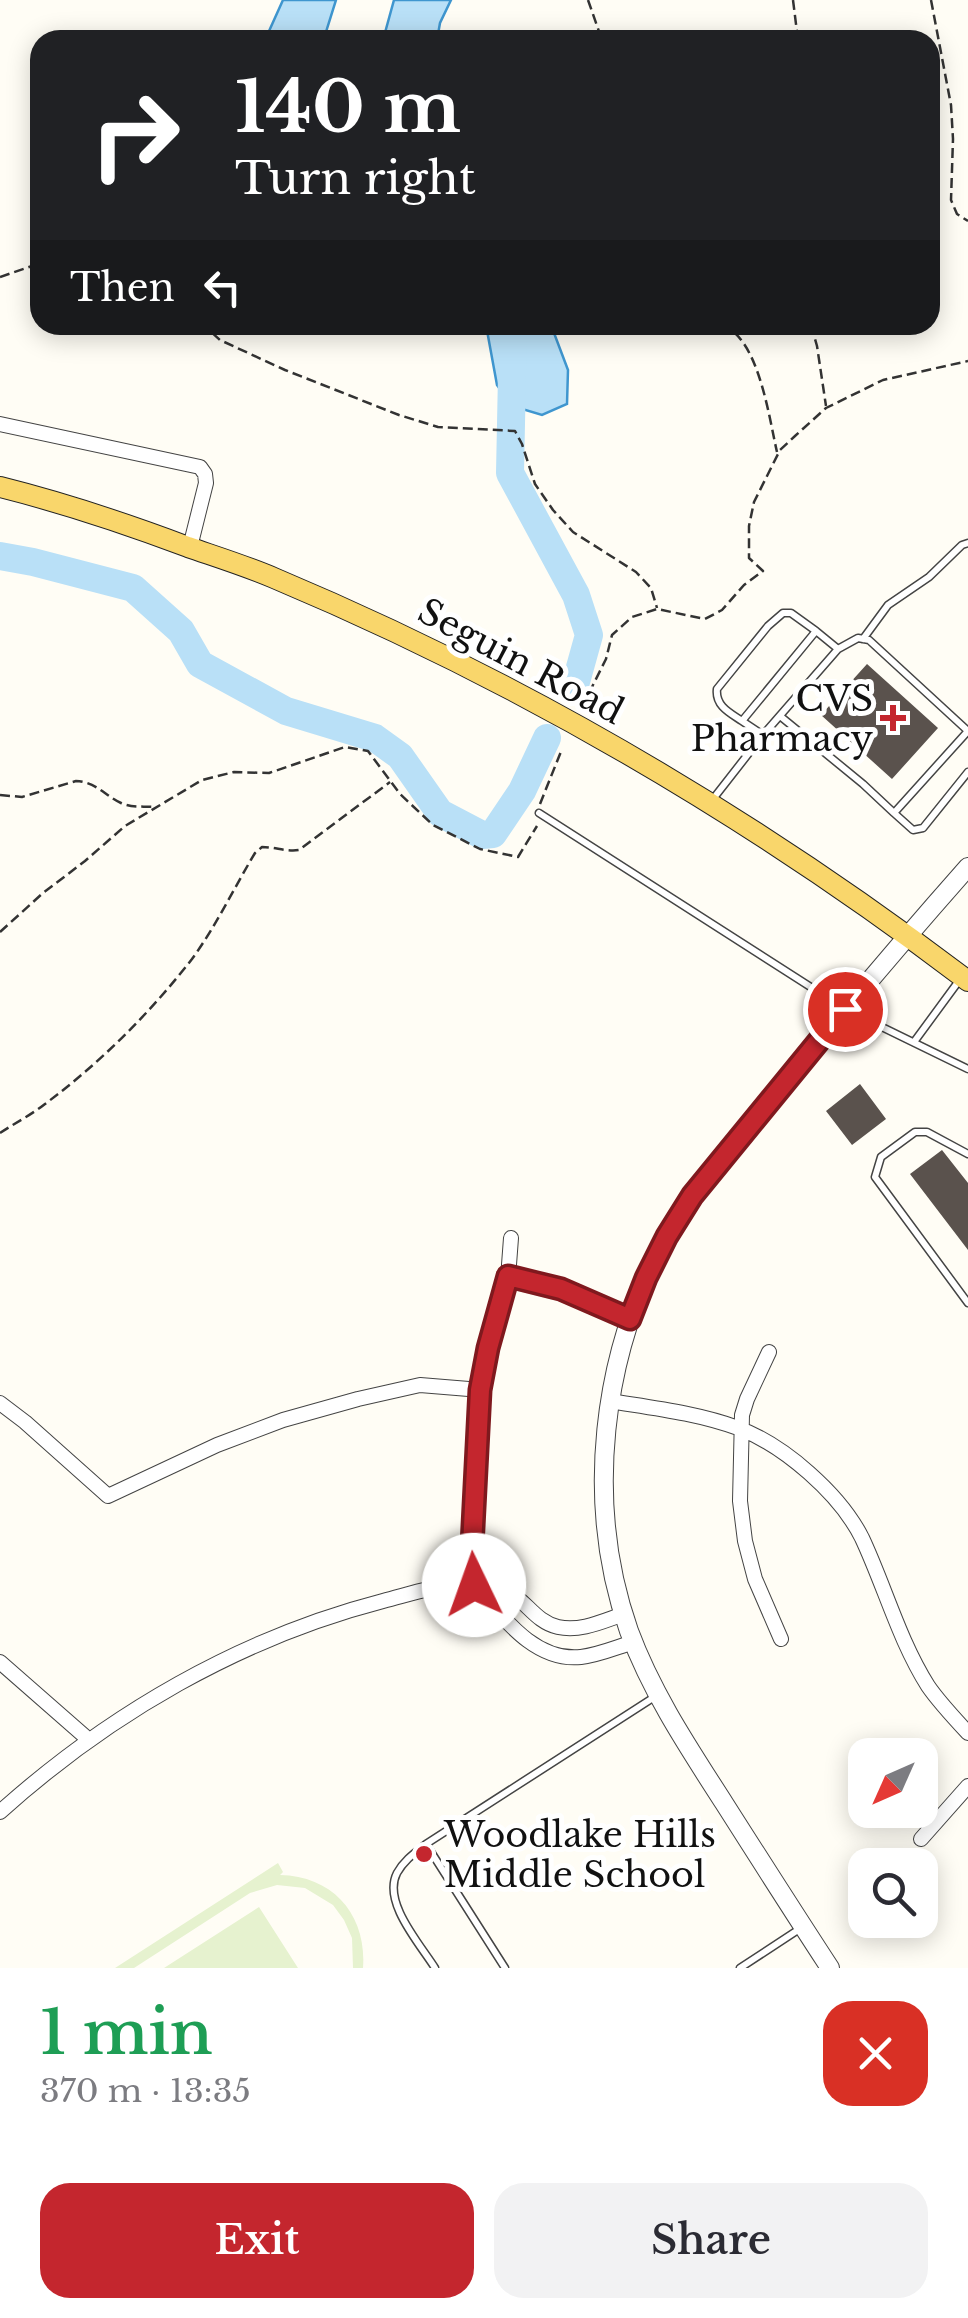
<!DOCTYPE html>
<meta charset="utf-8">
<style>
:root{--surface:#fff;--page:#f2f2f3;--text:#2b2b33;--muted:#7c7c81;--accent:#c4262e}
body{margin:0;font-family:"Libre Baskerville",serif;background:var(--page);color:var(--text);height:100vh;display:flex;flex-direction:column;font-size:38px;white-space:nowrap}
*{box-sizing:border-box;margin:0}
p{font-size:32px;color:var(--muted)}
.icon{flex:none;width:55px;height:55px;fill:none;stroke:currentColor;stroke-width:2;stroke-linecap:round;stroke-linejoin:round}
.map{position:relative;height:1968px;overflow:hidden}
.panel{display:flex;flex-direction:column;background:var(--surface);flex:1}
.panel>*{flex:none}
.top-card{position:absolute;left:30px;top:30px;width:910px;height:305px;border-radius:30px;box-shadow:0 5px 25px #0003;background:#202124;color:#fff;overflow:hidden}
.needle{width:65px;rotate:225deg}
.buttons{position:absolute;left:848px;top:1738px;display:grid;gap:20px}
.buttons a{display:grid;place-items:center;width:90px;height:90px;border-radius:20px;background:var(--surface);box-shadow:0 5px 25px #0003;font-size:50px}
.pin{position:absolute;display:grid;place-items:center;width:85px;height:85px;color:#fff;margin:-42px;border:5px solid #fff;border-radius:50%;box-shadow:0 2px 10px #0007}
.me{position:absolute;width:110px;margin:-55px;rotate:357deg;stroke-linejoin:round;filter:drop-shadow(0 0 8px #0008)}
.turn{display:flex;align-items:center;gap:35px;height:210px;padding:0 40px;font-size:45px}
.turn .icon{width:130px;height:130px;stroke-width:2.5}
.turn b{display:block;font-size:70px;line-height:85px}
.then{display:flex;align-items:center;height:95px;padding:0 40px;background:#0003;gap:20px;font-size:38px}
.round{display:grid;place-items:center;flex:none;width:105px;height:105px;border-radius:30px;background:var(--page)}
.headline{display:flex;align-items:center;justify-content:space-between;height:170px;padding:0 40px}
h1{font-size:60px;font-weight:600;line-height:75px;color:#1e9e55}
.button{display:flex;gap:20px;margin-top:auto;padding:20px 40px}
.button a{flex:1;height:115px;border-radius:30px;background:var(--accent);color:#fff;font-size:40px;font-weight:600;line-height:115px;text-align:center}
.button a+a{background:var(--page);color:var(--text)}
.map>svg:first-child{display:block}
</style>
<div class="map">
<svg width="968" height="1968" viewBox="0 0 968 1968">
<rect width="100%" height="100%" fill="#fffdf5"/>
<path fill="#e6f2cf" d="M278 1863 283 1872 280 1875C334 1876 367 1916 363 1968H353L352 1938 344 1920 333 1905 305 1888 277 1885 250 1893 134 1968H115Z
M259 1907 298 1968H164Z"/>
<path fill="#b9e0f7" stroke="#3f96cf" stroke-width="2.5" d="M283 0H336L326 32V40H265Z
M394 0H451L440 23 437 40H383Z
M486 325H551L568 370 567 404 542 415 512 406 497 385Z"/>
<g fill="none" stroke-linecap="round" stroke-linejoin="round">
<path stroke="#b9e0f7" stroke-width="28" d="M513 325 510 473 576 595 589 635 574 689
M0 556 33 562 133 588 181 631 200 664 286 711 375 738 400 756 440 813 482 835 493 834 522 791 547 738"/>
</g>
<path fill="#5a524d" d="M867 664 938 728 892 779 821 715Z
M860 1084 886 1119 852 1145 826 1111Z
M942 1150 968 1183V1250L910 1174Z"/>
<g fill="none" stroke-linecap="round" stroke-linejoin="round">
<g stroke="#444" stroke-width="9">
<path id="service" d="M863 639 888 605 929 577 962 545 968 543
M780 716 863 784 894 813 968 731
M742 721C730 713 715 706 717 689L768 626 783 613H791L816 631
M763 735 742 721 816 631 838 649
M713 799 763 735 838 649 858 638 869 640 968 731
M539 813 845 1009 968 1069
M894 813 913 830 923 828 968 772
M914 1042 961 978
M968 1154 927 1132H915L881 1157 875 1177 968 1303
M509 1276 561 1289 629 1318
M426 1844 505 1968
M435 1968C420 1944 382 1902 397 1873 404 1860 416 1852 426 1844L656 1696
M740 1968 801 1928"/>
</g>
<g stroke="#444" stroke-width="16">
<path id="minor" d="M0 424 200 467 205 474 206 483 190 547
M769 1352 747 1399 742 1415 740 1501 745 1541 755 1579 781 1639
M610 1401C653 1408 697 1413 738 1428 784 1445 840 1494 862 1538 885 1587 899 1640 928 1686 939 1702 954 1718 968 1733
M0 1403 25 1422 108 1496 217 1445 283 1420 358 1399 420 1385 481 1390
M474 1585 472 1546 481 1390 487 1348 508 1278 511 1238
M474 1585C502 1616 534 1662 581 1657 599 1655 617 1647 634 1642
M0 1662 89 1740
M0 1812C109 1714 240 1638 383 1601 407 1595 432 1586 457 1585 472 1584 496 1583 509 1592 527 1602 536 1622 558 1627 581 1632 603 1621 624 1614
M921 1839 968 1786"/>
</g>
<g stroke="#444" stroke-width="20">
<path id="tertiary" d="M830 1968C794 1913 759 1858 724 1803 688 1747 652 1693 629 1631 584 1503 601 1354 667 1236 699 1179 746 1131 787 1080 846 1008 906 937 968 867"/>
</g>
<g stroke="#222" stroke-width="22">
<path id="primary" d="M0 487C64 503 127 524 188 547 217 557 246 566 274 578 524 683 752 817 968 981"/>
</g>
<path stroke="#333" stroke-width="2.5" stroke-dasharray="10 5" stroke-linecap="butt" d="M588 0 602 40
M793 0 798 40
M931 0 951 105 953 139 951 200 957 214 968 221
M0 277 35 265 40 267
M200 325 208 329 220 340 285 370 399 415 438 427 515 431 522 444 535 484 553 510 573 532 636 572 651 588 657 608
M722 325C759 338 769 418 777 452
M811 325 817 346 826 406
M589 693 606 659 612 635 632 617 657 609 705 619 722 610 744 585 763 571 749 558V526L754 502 780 450 795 436 826 408 883 380 968 361
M0 795 22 797 76 781C96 782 104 795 121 803 132 808 142 806 154 807
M540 804 562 749
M0 932 43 893 85 861 125 826 202 780 234 772 269 773 345 747 368 751 400 794 433 825 480 849 518 857 537 826
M0 1133C15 1123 31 1115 45 1104 100 1063 150 1013 192 959 216 926 234 888 255 853L262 847C275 847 287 852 299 850L390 782"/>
<use href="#service" stroke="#fff" stroke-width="6"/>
<use href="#minor" stroke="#fff" stroke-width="14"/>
<use href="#tertiary" stroke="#fff" stroke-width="18"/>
<use href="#primary" stroke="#f9d66b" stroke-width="20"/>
</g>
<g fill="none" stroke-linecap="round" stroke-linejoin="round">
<g stroke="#7f191e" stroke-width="25">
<path id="route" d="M474 1585 472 1546 480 1390 488 1348 508 1276 561 1289 630 1319 646 1278 667 1236 692 1196 845 1009"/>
</g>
<use href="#route" stroke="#c4262e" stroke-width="18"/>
</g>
<g fill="#c4262e" stroke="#fff" stroke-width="4">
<path d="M888 703h10v10h10v10h-10v10h-10v-10h-10v-10h10z"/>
<circle cx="424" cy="1854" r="10"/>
</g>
<g text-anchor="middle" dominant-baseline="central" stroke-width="10" stroke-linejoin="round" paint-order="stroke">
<g font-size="35" fill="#111" stroke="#fff">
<text transform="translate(521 661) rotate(28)">Seguin Road</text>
</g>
<g font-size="35" fill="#111" stroke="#fff" text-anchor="end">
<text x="873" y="698">CVS<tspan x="873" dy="40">Pharmacy</tspan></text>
<text x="444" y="1834" text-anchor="start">Woodlake Hills<tspan x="444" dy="40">Middle School</tspan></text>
</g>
</g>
</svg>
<div class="buttons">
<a><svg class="needle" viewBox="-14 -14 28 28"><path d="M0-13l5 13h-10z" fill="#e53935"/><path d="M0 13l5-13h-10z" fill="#7c7c81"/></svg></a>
<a><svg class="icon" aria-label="search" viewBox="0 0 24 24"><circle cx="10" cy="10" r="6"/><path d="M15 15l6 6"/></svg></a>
</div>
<div class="pin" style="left:845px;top:1009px;background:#d93025"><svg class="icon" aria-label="arrive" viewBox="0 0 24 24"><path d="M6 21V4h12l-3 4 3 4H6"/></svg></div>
<svg class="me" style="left:474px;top:1585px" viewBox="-20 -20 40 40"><circle r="19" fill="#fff"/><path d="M0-13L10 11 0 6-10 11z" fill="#c4262e"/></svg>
<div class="top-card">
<div class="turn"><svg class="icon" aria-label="right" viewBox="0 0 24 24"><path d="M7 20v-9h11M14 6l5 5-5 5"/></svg><div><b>140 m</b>Turn right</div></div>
<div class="then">Then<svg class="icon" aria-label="left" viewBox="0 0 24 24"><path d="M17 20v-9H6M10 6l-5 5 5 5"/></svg></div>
</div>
</div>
<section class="panel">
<div class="headline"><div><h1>1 min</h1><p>370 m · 13:35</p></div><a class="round" style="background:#d93025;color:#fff"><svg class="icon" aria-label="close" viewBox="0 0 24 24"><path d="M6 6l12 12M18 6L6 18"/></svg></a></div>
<div class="button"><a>Exit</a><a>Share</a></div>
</section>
